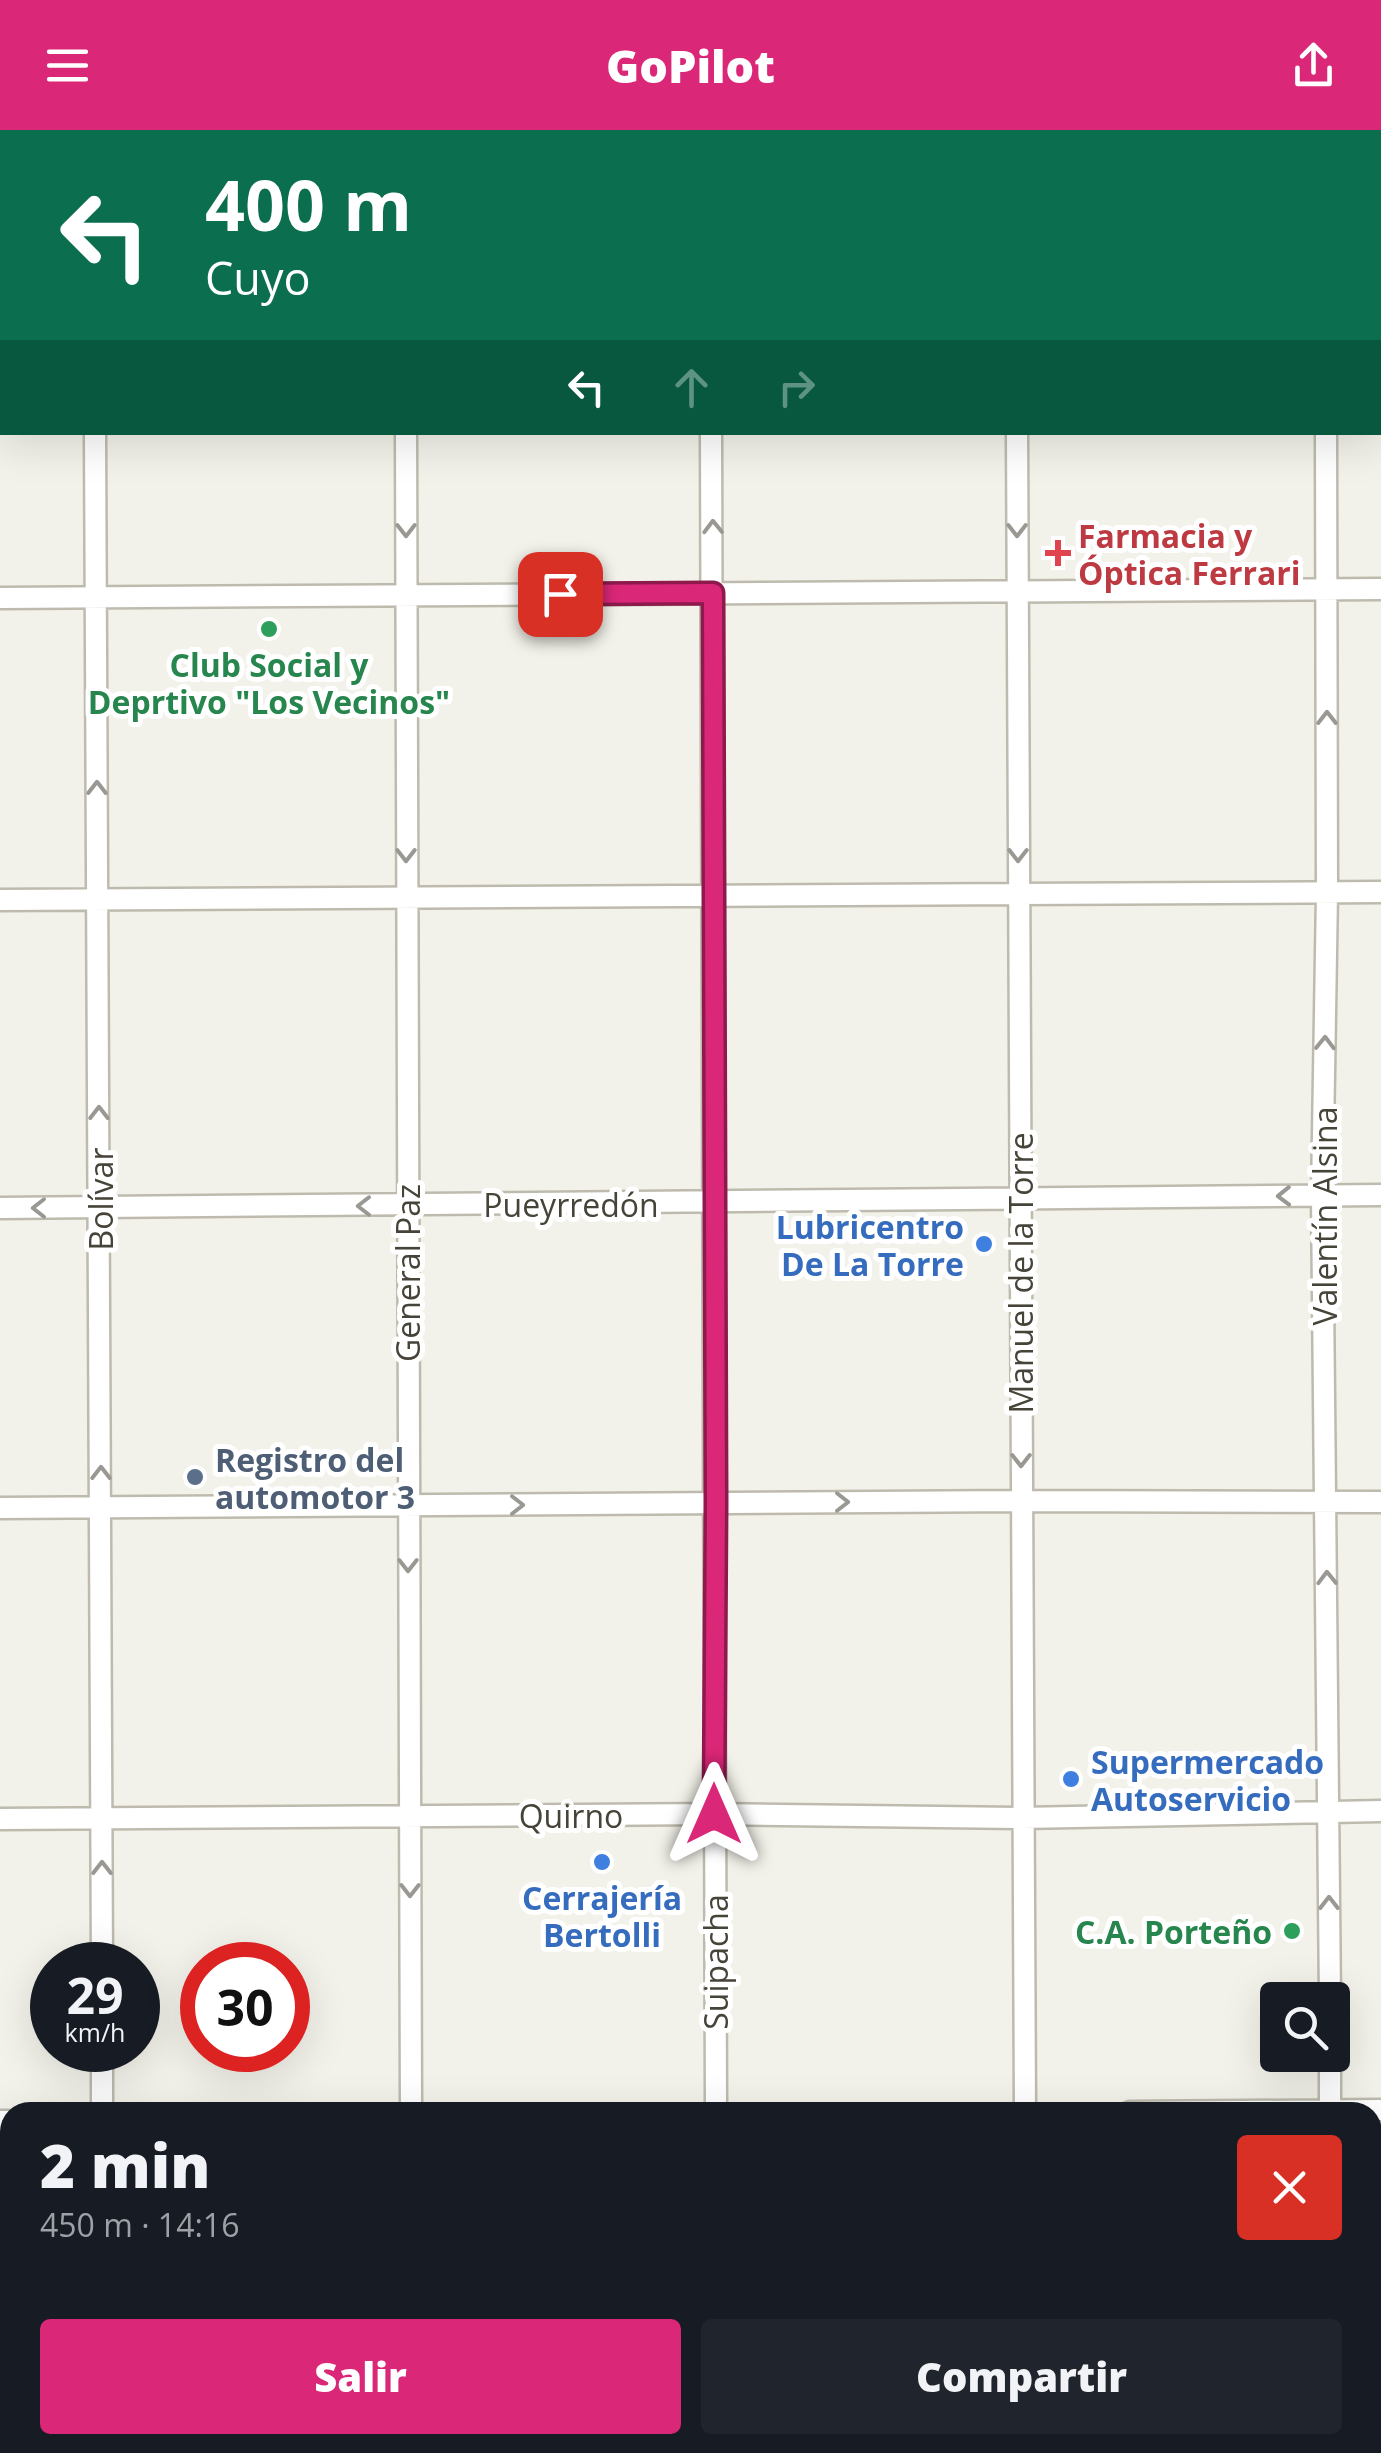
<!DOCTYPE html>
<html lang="es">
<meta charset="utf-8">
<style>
:root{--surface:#171b24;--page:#20242c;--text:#f1f3f6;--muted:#9ea1a6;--accent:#db2777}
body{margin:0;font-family:"Open Sans",sans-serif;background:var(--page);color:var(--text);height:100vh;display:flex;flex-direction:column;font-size:38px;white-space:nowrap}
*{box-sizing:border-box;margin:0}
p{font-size:32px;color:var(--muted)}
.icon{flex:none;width:55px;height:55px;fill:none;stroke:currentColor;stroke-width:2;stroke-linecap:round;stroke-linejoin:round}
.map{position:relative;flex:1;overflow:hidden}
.sheet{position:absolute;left:0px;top:1972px;width:1382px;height:352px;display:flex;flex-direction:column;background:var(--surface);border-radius:30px 30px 0 0;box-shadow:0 10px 40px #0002}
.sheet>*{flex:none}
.hud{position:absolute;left:0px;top:0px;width:1382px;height:305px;box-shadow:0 10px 40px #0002;background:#0b6e4f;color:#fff;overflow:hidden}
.tools{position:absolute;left:1260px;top:1852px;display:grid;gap:20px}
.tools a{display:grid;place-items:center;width:90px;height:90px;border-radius:10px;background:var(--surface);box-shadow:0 10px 40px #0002;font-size:50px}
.speed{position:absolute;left:30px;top:1812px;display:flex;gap:20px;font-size:50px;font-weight:700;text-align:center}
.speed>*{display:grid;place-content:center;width:130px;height:130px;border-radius:50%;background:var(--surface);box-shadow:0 10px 40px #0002;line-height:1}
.speed small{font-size:25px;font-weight:400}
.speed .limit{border:15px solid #d22;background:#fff;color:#111}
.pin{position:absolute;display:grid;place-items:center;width:85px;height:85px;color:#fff;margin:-42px;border-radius:20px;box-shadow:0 5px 15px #0006}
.me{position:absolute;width:110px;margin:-55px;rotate:0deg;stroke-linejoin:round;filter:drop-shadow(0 0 8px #0008)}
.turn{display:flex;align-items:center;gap:35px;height:210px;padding:0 40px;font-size:45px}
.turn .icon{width:130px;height:130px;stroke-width:2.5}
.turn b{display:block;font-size:70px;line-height:85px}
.lanes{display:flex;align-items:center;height:95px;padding:0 40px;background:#0003;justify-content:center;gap:50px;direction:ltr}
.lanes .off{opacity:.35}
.round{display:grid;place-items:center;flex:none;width:105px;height:105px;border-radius:10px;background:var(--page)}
.summary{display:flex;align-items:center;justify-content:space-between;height:170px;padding:0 40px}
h1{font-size:60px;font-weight:800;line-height:75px}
.button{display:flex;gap:20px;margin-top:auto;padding:20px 40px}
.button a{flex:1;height:115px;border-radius:10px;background:var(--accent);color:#fff;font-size:40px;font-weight:800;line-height:115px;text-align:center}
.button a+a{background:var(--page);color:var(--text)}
header{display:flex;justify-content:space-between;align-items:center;height:130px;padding:0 40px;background:var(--accent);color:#fff;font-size:45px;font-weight:800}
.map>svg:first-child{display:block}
</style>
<header><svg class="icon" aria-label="menu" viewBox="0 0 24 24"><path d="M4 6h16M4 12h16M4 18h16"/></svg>GoPilot<svg class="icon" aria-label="share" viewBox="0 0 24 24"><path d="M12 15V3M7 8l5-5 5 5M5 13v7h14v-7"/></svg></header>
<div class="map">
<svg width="1381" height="2323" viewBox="0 0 1381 2323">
<rect width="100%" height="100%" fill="#f3f2ea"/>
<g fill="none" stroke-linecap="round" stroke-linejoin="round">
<g stroke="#bebbae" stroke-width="25">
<path id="minor" d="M94 0V2
M1015 0V2
M1325 0V2
M406 2V0
M711 2V0
M1380 151H1381
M0 160H2
M95 302 102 1835
M406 302 411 1982
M711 302 716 1982
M1017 302 1025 1982
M1326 302 1327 763 1322 1065 1330 1870
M0 468 1381 459
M0 770 1381 762
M0 1078 1381 1065
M0 1378 1021 1371 1381 1372
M0 1689 713 1684 1022 1688 1381 1681
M1330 1925V1982
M102 1982V1920
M1130 1982 1381 1980
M0 1991H10
M1372 2288H1381
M0 2297 10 2296
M108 2315V2323
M412 2315V2323
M718 2315V2323
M1025 2315V2323
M1332 2315V2323"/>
</g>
<use href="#minor" stroke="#fff" stroke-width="20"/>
</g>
<defs><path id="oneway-chevron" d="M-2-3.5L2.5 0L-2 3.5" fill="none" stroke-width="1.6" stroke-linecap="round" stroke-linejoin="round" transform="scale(2.5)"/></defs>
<g stroke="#999892">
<use href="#oneway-chevron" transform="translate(713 397) rotate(-91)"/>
<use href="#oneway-chevron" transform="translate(406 400) rotate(90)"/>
<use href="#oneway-chevron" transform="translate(1017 400) rotate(90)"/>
<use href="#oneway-chevron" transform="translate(1327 588) rotate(-90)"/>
<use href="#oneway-chevron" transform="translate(97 658) rotate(-90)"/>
<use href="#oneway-chevron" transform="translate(406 725) rotate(90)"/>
<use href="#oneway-chevron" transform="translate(1018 725) rotate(90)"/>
<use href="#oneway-chevron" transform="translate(1325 913) rotate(-89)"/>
<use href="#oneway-chevron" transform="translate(99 983) rotate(-90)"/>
<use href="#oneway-chevron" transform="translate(1284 1066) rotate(179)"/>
<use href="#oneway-chevron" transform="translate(364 1076) rotate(180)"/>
<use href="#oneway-chevron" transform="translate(39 1078) rotate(180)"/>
<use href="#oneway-chevron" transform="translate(1021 1330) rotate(90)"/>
<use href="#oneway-chevron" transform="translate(101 1343) rotate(-90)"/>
<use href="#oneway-chevron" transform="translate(842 1372)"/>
<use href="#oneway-chevron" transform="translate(517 1375)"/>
<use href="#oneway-chevron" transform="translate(408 1435) rotate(90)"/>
<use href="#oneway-chevron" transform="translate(1327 1448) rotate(-91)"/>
<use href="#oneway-chevron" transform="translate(102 1738) rotate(-90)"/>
<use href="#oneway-chevron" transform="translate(410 1760) rotate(90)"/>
<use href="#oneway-chevron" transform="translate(1329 1773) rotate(-90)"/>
</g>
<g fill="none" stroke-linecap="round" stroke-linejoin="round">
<g stroke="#8e194d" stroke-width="25">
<path id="route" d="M560 464 713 463 716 1373 714 1684"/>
</g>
<use href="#route" stroke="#db2777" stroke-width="18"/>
</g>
<path fill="#e0444e" stroke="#fff" stroke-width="4" d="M1053 408h10v10h10v10h-10v10h-10v-10h-10v-10h10z"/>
<g fill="#2e9e5b" stroke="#fff" stroke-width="4">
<circle cx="269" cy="499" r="10"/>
<circle cx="1292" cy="1801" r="10"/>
</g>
<g fill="#3f7fe0" stroke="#fff" stroke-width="4">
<circle cx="984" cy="1114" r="10"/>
<circle cx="1071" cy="1649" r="10"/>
<circle cx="602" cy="1732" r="10"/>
</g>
<circle fill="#5c6f8a" stroke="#fff" stroke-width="4" cx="195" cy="1347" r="10"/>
<g text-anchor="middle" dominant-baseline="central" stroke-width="10" stroke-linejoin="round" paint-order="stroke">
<g font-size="32" font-weight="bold" fill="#be3a42" stroke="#fff" text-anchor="start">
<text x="1078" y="405">Farmacia y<tspan x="1078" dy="37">Óptica Ferrari</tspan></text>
</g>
<g font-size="32" font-weight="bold" fill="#27864d" stroke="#fff">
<text x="269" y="534">Club Social y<tspan x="269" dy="37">Deprtivo "Los Vecinos"</tspan></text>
<text x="1272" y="1801" text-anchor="end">C.A. Porteño</text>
</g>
<g font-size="32" fill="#464439" stroke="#fff">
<text transform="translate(100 1069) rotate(-90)">Bolívar</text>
<text x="571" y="1074">Pueyrredón</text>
<text transform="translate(1324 1086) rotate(-90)">Valentín Alsina</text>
<text transform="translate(407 1143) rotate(-90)">General Paz</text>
<text transform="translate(1020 1143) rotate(-90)">Manuel de la Torre</text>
<text x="571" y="1685">Quirno</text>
<text transform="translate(715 1832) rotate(-90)">Suipacha</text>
</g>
<g font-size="32" font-weight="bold" fill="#366cbe" stroke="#fff" text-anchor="end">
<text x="964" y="1096">Lubricentro<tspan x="964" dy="37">De La Torre</tspan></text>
<text x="1091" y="1631" text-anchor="start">Supermercado<tspan x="1091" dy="37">Autoservicio</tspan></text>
<text x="602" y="1767" text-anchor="middle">Cerrajería<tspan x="602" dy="37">Bertolli</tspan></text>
</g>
<g font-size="32" font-weight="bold" fill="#4e5e75" stroke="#fff" text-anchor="start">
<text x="215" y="1329">Registro del<tspan x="215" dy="37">automotor 3</tspan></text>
</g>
</g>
</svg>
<div class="tools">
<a><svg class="icon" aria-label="search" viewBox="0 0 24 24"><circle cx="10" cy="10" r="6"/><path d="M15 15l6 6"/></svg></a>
</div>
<div class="speed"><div>29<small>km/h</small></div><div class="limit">30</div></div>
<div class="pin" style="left:560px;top:464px;background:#d93025"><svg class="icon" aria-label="arrive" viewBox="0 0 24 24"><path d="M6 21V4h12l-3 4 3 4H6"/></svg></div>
<svg class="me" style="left:714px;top:1684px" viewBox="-20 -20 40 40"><path d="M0-17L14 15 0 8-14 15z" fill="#db2777" stroke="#fff" stroke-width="4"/></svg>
<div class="hud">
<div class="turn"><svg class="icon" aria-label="left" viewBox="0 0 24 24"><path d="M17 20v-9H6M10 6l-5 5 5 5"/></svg><div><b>400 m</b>Cuyo</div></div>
<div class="lanes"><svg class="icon" aria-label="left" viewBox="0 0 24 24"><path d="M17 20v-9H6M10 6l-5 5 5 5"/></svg><svg class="icon off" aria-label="ahead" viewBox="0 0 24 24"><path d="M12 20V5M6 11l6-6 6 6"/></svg><svg class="icon off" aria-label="right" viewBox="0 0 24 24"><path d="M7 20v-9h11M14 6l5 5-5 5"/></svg></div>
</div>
<section class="sheet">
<div class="summary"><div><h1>2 min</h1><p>450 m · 14:16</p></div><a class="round" style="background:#d93025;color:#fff"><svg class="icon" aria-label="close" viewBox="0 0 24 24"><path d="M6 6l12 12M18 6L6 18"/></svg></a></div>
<div class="button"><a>Salir</a><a>Compartir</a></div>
</section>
</div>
